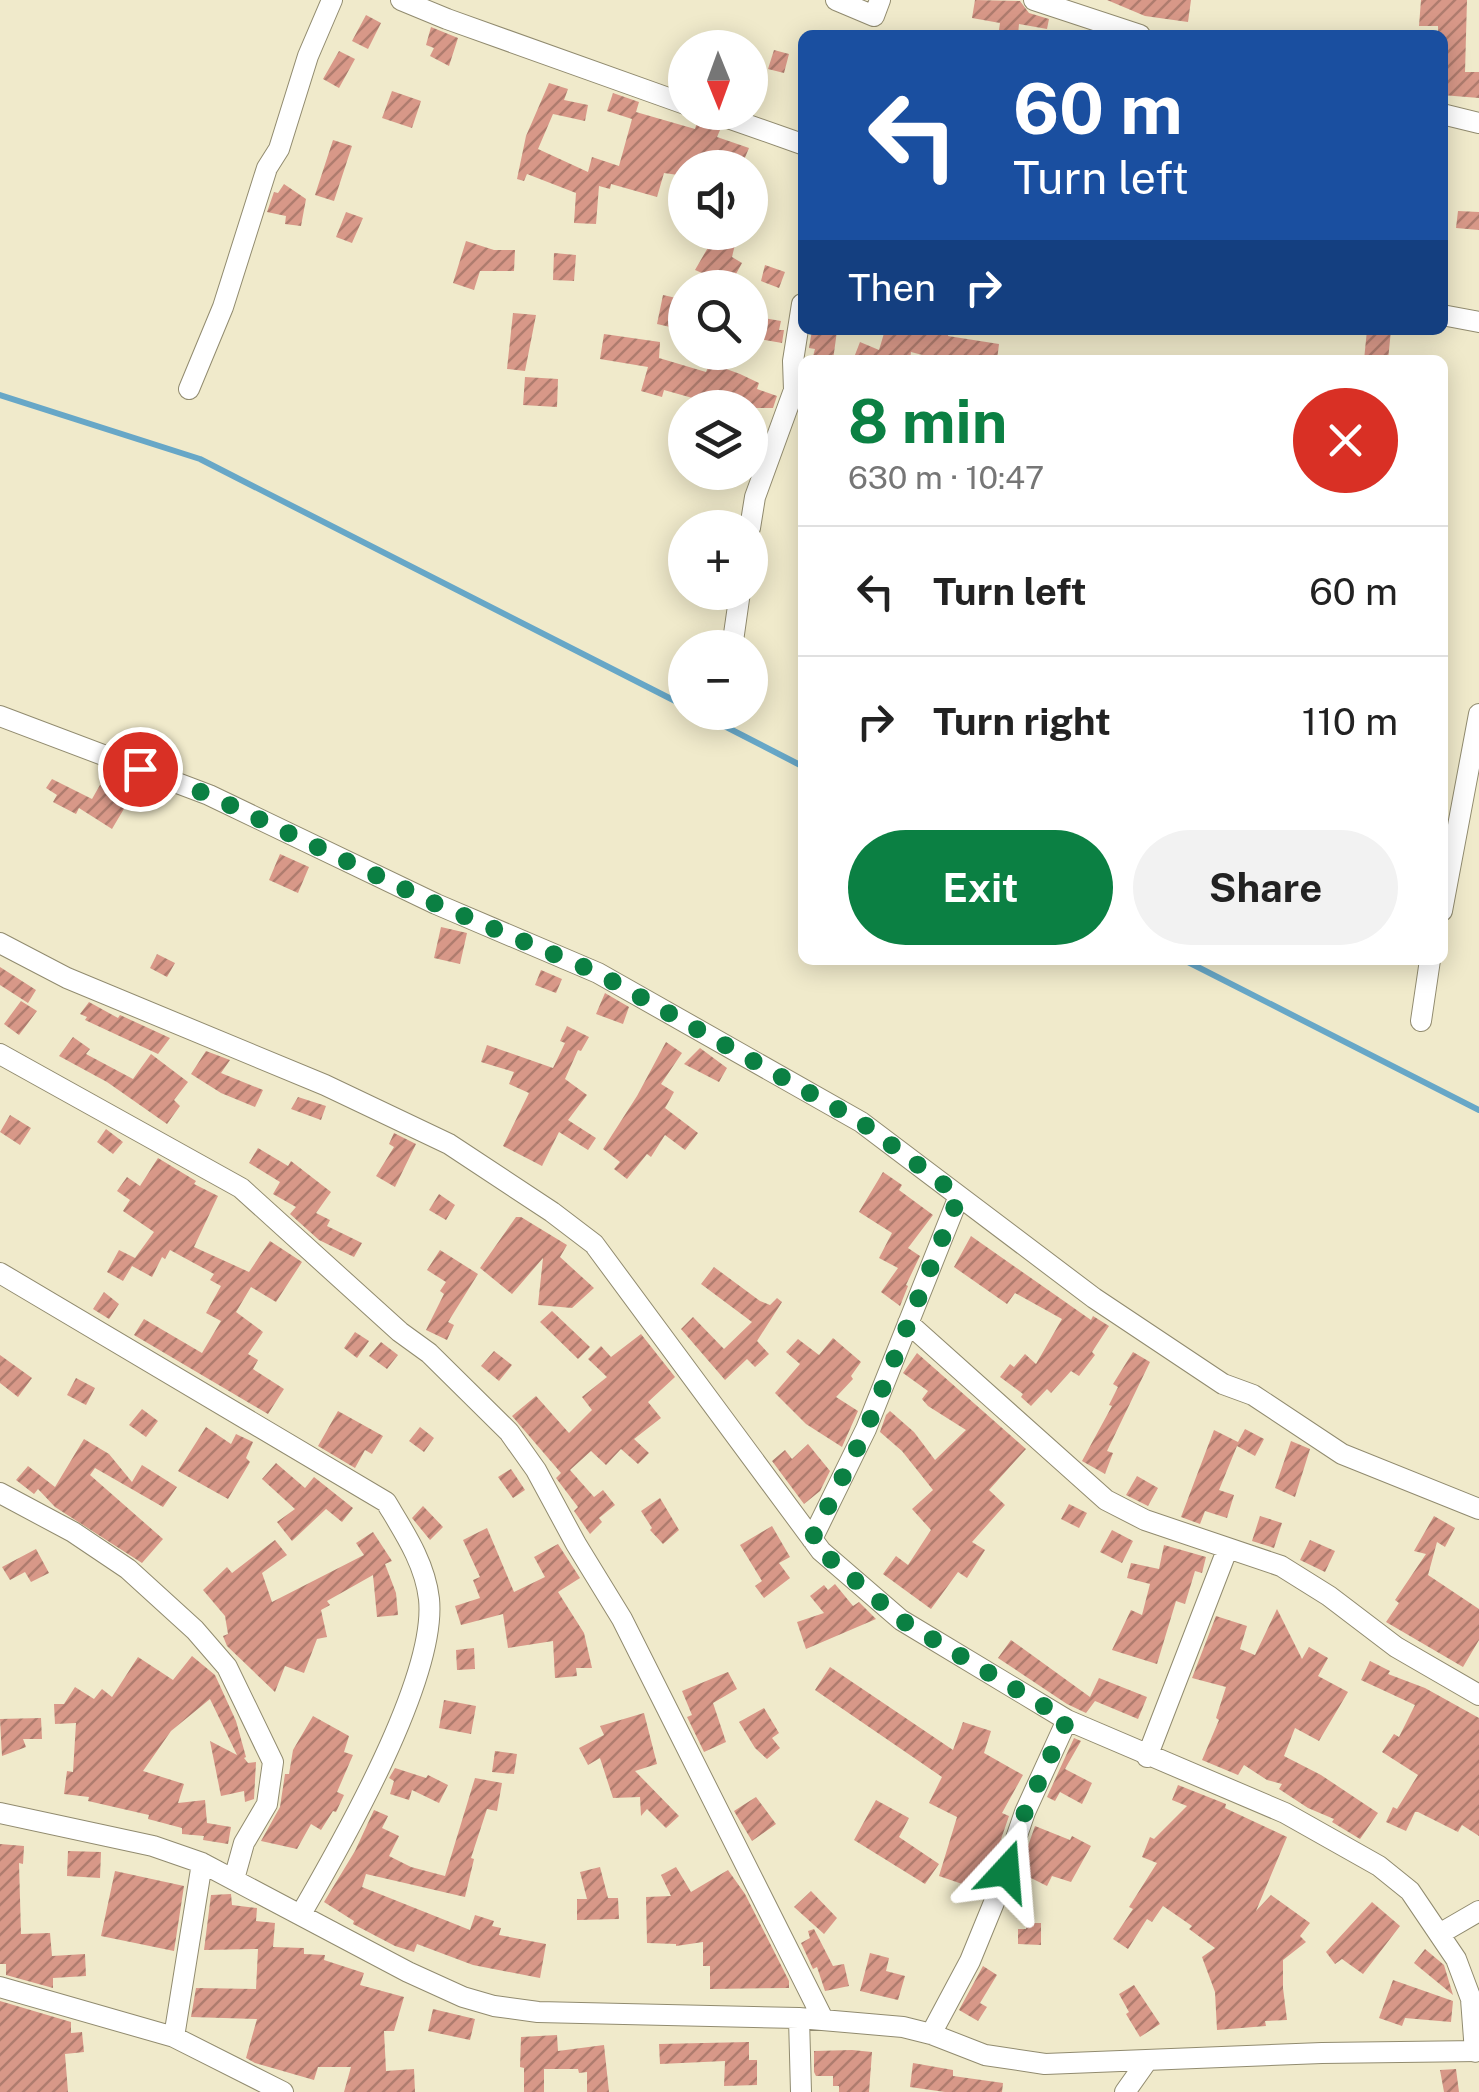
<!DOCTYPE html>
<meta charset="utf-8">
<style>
:root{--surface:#fff;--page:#f2f2f2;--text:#222;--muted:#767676;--line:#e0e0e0;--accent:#0b8043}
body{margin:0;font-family:"Public Sans",sans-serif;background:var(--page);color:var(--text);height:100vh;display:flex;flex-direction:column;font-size:38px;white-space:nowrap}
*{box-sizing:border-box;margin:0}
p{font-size:32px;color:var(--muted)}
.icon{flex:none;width:55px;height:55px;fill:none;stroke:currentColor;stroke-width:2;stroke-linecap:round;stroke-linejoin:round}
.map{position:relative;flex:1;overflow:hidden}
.sheet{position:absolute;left:798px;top:355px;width:650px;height:610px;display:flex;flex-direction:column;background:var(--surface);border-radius:15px;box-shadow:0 5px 25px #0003}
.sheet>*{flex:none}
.banner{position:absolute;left:798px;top:30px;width:650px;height:305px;border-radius:15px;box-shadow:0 5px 25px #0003;background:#1a4fa0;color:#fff;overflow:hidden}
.needle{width:65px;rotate:179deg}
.tools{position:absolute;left:668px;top:30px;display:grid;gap:20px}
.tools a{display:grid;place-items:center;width:100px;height:100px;border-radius:50%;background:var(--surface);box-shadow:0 5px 25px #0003;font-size:50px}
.pin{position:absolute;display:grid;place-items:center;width:85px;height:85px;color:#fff;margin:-42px;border:5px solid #fff;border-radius:50%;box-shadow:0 2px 10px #0007}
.me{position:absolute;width:110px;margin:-55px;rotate:19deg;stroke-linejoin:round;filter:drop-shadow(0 0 8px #0008)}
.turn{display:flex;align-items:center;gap:35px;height:210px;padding:0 50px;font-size:45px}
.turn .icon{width:130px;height:130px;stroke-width:2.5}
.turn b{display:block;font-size:70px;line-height:85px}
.then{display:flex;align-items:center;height:95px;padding:0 50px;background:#0003;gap:20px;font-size:38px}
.round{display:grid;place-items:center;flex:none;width:105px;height:105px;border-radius:52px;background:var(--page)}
.overview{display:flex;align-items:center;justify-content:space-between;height:170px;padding:0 50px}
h1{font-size:60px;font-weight:700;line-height:75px;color:var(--accent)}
.primary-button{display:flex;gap:20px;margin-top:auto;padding:20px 50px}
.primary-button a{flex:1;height:115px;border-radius:60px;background:var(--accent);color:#fff;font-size:40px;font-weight:700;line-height:115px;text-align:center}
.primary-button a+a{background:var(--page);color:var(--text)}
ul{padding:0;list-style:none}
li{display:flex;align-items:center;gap:30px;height:130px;padding:0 50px;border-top:2px solid var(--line)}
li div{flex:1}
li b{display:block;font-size:38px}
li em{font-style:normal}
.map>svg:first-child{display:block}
</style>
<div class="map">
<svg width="1479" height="2092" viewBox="0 0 1479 2092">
<defs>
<pattern id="building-hatch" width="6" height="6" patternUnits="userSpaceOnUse" patternTransform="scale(2.5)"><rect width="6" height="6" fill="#d89888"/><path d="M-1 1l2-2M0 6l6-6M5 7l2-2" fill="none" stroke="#af7c6e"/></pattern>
</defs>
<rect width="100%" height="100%" fill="#f0eacb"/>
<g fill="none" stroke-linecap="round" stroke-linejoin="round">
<path stroke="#67a7c7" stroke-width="6" d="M0 395 200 459 685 706
M697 712 802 766
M1184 960 1479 1110"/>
</g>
<path fill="url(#building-hatch)" d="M975 0 1020 1 1029 13 1049 19 1047 29 1019 24 1018 34 999 30 1000 23 972 18Z
M1107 0H1191L1188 22 1145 16Z
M1421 0H1467L1465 72H1479V98L1442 95V35H1438V26H1419Z
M366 15 381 23 368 49 352 41Z
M431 27 458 38 449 66 430 56 434 48 426 45Z
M774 50 789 54 784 73 768 69Z
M339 51 355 59 339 88 323 79Z
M549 83 568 89 564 100 588 105 585 121 553 114 538 149 588 172 592 157 619 166 632 119 607 111 613 93 639 102 636 112 695 129 698 119 720 130 717 137 749 148 741 167 714 157 713 168H685V176L664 173 657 197 611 184 610 189 599 186 596 224 574 223 576 193 527 174 524 181 517 179 526 136Z
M392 91 421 101 412 128 382 118Z
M333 140 352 146 334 201 315 195Z
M284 184 306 199 301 226 285 224 286 216 267 212 274 192 278 193Z
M1458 211 1479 212V230L1456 228Z
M346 212 363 218 352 243 336 237Z
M717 232H738L732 257 742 263 730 285 695 270Z
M466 241 494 250H515L514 271H480L474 290 453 283Z
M554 253 576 255 574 281 553 280Z
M765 265 785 272 779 288 761 281Z
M663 295 685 300 679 329 657 324Z
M513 313 536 315 525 371 507 369Z
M758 317 781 321 779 330H784L782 343 753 338Z
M812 330 837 331 833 360H812L815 349 809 348Z
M885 330H949L948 336 999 344 997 360H941L911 352 910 360H853L860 342 879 350Z
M1367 330H1391L1388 360H1364Z
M604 334 660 342 659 358 706 372 710 363 740 374 759 383 757 389 777 396 773 408H709L695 402 696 399 664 390 662 397 641 391 648 367 600 359Z
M525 377 558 379 557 407 523 405Z
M52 779 92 799 100 785 128 802 112 829 79 808 76 814 53 802 57 795 46 788Z
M280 854 309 867 298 893 269 880Z
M441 927 467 933 460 964 434 958Z
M157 954 175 963 167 977 150 968Z
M0 967 36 990 28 1003 0 985Z
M541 970 562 979 556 993 535 985Z
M605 993 629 1007 623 1024 596 1014Z
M21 1001 37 1011 19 1035 4 1024Z
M89 1002 118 1018 120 1015 170 1038 158 1054 85 1020 87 1017 80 1014Z
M567 1026 589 1037 581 1051 578 1050 565 1079 587 1095 568 1120 596 1138 588 1150 559 1132 542 1166 503 1146 529 1093 509 1084 514 1072 481 1062 487 1045 553 1068 565 1043 560 1041Z
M73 1037 90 1049 86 1054 133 1079 151 1054 188 1082 174 1100 180 1106 167 1124 107 1082 59 1056Z
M666 1042 682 1053 661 1084 674 1092 665 1108 698 1133 685 1150 665 1135 651 1157 647 1154 627 1179 614 1169 620 1162 603 1149 637 1096Z
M700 1048 727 1068 719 1082 684 1064Z
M206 1051 230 1060 221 1073 263 1090 255 1107 221 1093 191 1074Z
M298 1097 326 1106 321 1120 291 1109Z
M10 1115 31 1128 20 1145 0 1132Z
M106 1129 123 1142 113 1154 97 1142Z
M394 1133 416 1144 395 1187 376 1176 394 1147 389 1144Z
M258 1148 288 1166 291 1161 331 1192 316 1213 330 1220 327 1226 362 1243 354 1257 319 1240 290 1214 296 1207 273 1194 280 1182 249 1163Z
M158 1158 196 1181 194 1184 218 1196 194 1247 249 1272 270 1241 302 1262 276 1302 251 1287 236 1312 263 1332 248 1354 258 1360 253 1369 284 1389 268 1414 134 1335 144 1319 202 1353 221 1321 206 1313 221 1286 210 1280 214 1274 170 1250 165 1259 162 1257 152 1277 132 1266 123 1281 107 1272 119 1250 135 1258 154 1232 123 1211 130 1200 117 1191 127 1177 140 1186Z
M883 1172 902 1185 899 1190 933 1215 908 1248 920 1256 906 1285 908 1286 900 1306 881 1292 898 1268 879 1258 892 1233 859 1212Z
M439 1194 455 1205 446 1220 429 1210Z
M516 1217H521L567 1245 560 1257 594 1288 572 1308 538 1305 543 1258 512 1294 480 1268Z
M971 1236 1091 1320 1093 1316 1109 1326 1092 1352 1095 1355 1079 1376 1071 1371 1051 1393 1047 1389 1031 1406 1021 1397 1023 1394 1000 1377 1010 1364 1014 1367 1025 1354 1036 1364 1062 1319 1015 1293 1007 1304 954 1267Z
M440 1250 478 1274 448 1322 454 1325 447 1340 426 1330 444 1294 440 1291 446 1282 427 1270Z
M714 1267 760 1301 770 1305 777 1298 782 1302 757 1341 769 1354 755 1367 747 1359 725 1380 681 1329 693 1317 724 1349 752 1322 701 1284Z
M104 1292 119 1304 109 1319 93 1309Z
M552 1311 590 1347 578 1359 540 1322Z
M355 1332 369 1341 357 1358 344 1348Z
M641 1334 675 1377 648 1402 661 1418 634 1439 649 1453 638 1464 621 1449 606 1465 591 1451 570 1470 594 1497 603 1490 615 1505 599 1518 602 1522 590 1534 574 1511 578 1507 556 1478 561 1473 512 1416 536 1396 569 1433 592 1410 582 1397 607 1377 588 1359 601 1346 611 1357Z
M833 1338 861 1362 851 1376 853 1379 836 1397 858 1411 842 1447 806 1424 775 1393 800 1364 786 1352 798 1339 819 1355Z
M381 1342 398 1355 387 1369 369 1356Z
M494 1351 512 1365 499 1381 481 1366Z
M1133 1352 1150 1362 1107 1451 1113 1453 1105 1474 1082 1461 1112 1406 1109 1405 1118 1387 1113 1384Z
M917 1353 1026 1449 989 1490 1005 1505 972 1542 985 1550 967 1578 958 1572 931 1609 883 1574 896 1556 908 1565 931 1530 912 1509 933 1490 902 1451 880 1432 886 1415 890 1411 914 1432 935 1460 966 1430 928 1406 922 1399 928 1391 903 1373Z
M0 1355 32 1378 18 1397 0 1383Z
M76 1378 95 1388 86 1405 67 1395Z
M142 1409 158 1421 146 1437 129 1425Z
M338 1411 383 1436 372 1454 365 1450 355 1468 318 1446Z
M206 1427 231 1444 236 1434 253 1442 246 1458 250 1462 228 1499 178 1471Z
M420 1427 434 1438 424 1452 409 1441Z
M1245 1429 1264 1439 1255 1456 1237 1446 1219 1490 1234 1495 1227 1518 1205 1511 1200 1524 1181 1517 1214 1430 1238 1442Z
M84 1439 109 1454 132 1482 142 1465 177 1487 163 1507 95 1468 90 1475 163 1539 142 1563 55 1507 38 1489 34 1494 16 1480 28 1466 55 1487Z
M1291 1441 1310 1449 1295 1497 1275 1488Z
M808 1444 830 1471 820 1491 804 1504 772 1461 785 1450 792 1459Z
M276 1463 305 1488 314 1477 353 1508 342 1522 326 1509 292 1541 277 1522 295 1509 262 1479Z
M511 1469 525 1490 513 1498 498 1477Z
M1137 1476 1158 1488 1148 1506 1126 1495Z
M660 1498 679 1530 663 1544 650 1530 652 1528 641 1511Z
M1069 1504 1087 1513 1079 1528 1061 1519Z
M423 1506 443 1527 430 1540 412 1518Z
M1260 1516 1282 1523 1274 1548 1252 1541Z
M1434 1516 1455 1528 1445 1547 1437 1542 1428 1575 1479 1609V1640L1463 1667 1386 1622 1399 1603 1395 1600 1426 1554 1414 1551Z
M772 1526 790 1557 779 1563 790 1578 764 1598 755 1586 762 1581 740 1545Z
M487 1528 514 1592 545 1577 534 1557 558 1544 580 1578 558 1592 584 1633 592 1668H576L577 1676 555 1678 553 1641 508 1648 503 1614 461 1625 455 1606 480 1598 473 1580 480 1577 463 1540Z
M1112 1530 1133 1541 1122 1563 1100 1552Z
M373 1532 392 1561 385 1564 396 1593 398 1615 377 1617 373 1575 327 1601 330 1605 321 1610 327 1637 317 1639 304 1673 285 1666 275 1692 227 1646 223 1636 228 1634 225 1616 203 1590 227 1567 232 1573 275 1540 287 1555 262 1573 272 1602 364 1555 356 1543Z
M1310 1540 1335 1551 1325 1572 1300 1560Z
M1164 1545 1206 1557 1202 1573 1195 1571 1185 1604 1176 1601 1157 1664 1112 1650 1131 1610 1142 1615 1150 1584 1127 1578 1131 1563 1159 1569Z
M36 1549 49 1573 31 1582 25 1572 10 1580 2 1567Z
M835 1584 853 1606 859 1602 876 1619 806 1649 797 1622 824 1613 810 1596 824 1585 828 1590Z
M1277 1609 1302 1659 1309 1647 1328 1658 1318 1676 1348 1692 1319 1741 1295 1728 1284 1756 1321 1775 1378 1813 1360 1839 1332 1822 1334 1819 1308 1808 1279 1789 1282 1784 1267 1780 1244 1765 1238 1775 1202 1760 1219 1720 1216 1718 1226 1687 1192 1678 1216 1616 1247 1626 1240 1649 1255 1655Z
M1011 1640 1090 1697 1099 1678 1147 1697 1138 1719 1095 1701 1086 1713 1067 1704 998 1658Z
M474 1648 475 1669 457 1670 456 1650Z
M192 1656 215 1675 236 1721 246 1757 244 1758 248 1763 256 1762 254 1799 245 1802 244 1791 221 1796 210 1741 237 1755 210 1699 171 1731 143 1771 184 1784 178 1803 205 1800 207 1823 231 1827 228 1844 203 1840 204 1836 182 1834V1828L148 1819 149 1815 88 1801 89 1797 64 1794 67 1771 73 1772 76 1723 55 1724 54 1704H64L75 1687 94 1699 102 1689 112 1697 138 1657 173 1680Z
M1370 1661 1390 1671 1388 1674 1425 1688 1479 1718V1836L1462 1825 1458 1832 1418 1812H1415L1406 1831 1386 1822 1393 1807 1397 1809 1418 1775 1382 1752 1394 1734 1399 1737 1415 1705 1361 1680Z
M830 1667 953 1750 963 1722 991 1731 984 1753 1023 1775 1002 1813 1009 1816 989 1874 982 1870 978 1880 971 1877 968 1886 939 1876 957 1817 929 1803 942 1777 815 1690Z
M728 1672 737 1689 713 1703 726 1742 704 1752 689 1721 687 1717 692 1715 682 1691Z
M444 1700 476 1706 471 1734 439 1728Z
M764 1708 779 1733 772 1738 780 1748 767 1759 755 1748 739 1722Z
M644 1713 657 1764 635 1771 679 1816 666 1828 647 1809 641 1816 640 1797 613 1798 600 1758 588 1765 579 1748 604 1735 600 1726Z
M313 1716 349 1736 344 1752 353 1755 337 1792 344 1795 336 1812 333 1811 321 1830 311 1824 297 1849 261 1841 280 1807 285 1774H289L293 1750Z
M41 1718 42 1739H23L26 1747 2 1756 0 1719Z
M1074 1738 1081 1741 1065 1769 1092 1783 1082 1804 1060 1792 1055 1801 1047 1797Z
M495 1751 517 1754 514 1774 492 1772Z
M395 1768 426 1778 428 1775 448 1785 439 1803 412 1790 409 1800 390 1794 394 1781 389 1778Z
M475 1778 502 1783 497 1811 487 1809 471 1858 474 1859 465 1897 366 1874 362 1887 470 1930 475 1915 494 1921 492 1926 501 1928 499 1935 546 1944 540 1978 473 1965 417 1944 414 1952 395 1946 353 1924 354 1921 324 1902 355 1851 374 1810 388 1816 382 1828 399 1836 389 1856 411 1867 445 1876Z
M1178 1785 1226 1804 1225 1808 1287 1837 1256 1911 1271 1895 1310 1923 1300 1936 1306 1942 1283 1960V1988L1287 2020 1265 2021 1266 2026 1217 2030 1215 1992 1202 1957 1215 1948 1189 1929 1192 1926 1163 1906 1152 1922 1147 1919 1128 1949 1113 1939 1133 1909 1129 1907 1157 1863 1142 1857 1150 1837 1154 1839 1187 1806 1172 1800Z
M756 1797 776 1824 752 1841 734 1811Z
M876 1800 909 1818 899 1837 939 1864 925 1884 854 1840Z
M1035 1826 1070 1840 1072 1836 1091 1846 1071 1882 1052 1876 1047 1886 1027 1876 1021 1889 1014 1886Z
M0 1844 24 1846 23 1864 19 1863 21 1934 50 1933 52 1956 85 1954 86 1976 53 1978V1988L6 1975V1964H0Z
M68 1851 101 1852 100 1878 67 1876Z
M600 1867 608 1898H618L619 1919 577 1920V1899H587L580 1872Z
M676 1867 691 1892 728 1870 745 1894 789 1981V1988L710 1989V1966H703V1942L676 1946V1944L647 1943 646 1897 671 1896 661 1875Z
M115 1871 184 1886 174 1951 101 1936Z
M811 1891 837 1918 824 1934 794 1907Z
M231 1894 232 1905 257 1908 256 1921 275 1923 273 1947 304 1948V1954L325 1955 324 1960 364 1973 360 1985 404 1997 394 2031H384L386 2071 414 2069 415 2092H344L351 2067H318L314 2080 255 2063 246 2058 257 2019 191 2017 196 1988 256 1989 258 1949 204 1950 211 1895Z
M1372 1902 1400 1926 1363 1974 1342 1959 1335 1964 1326 1952Z
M1027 1923H1041V1945L1018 1944V1929H1026Z
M814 1929 833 1966 844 1964 849 1986 825 1991 817 1967 813 1969 801 1943 810 1938 808 1931Z
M1425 1949 1444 1965 1453 1995 1414 1963Z
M870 1953 889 1958 886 1971 905 1976 898 2000 860 1991Z
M983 1966 997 1975 980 2003 987 2007 978 2021 959 2010Z
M1393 1980 1453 2001 1451 2022 1405 2018 1402 2026 1379 2018Z
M1134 1985 1160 2024 1140 2037 1126 2014 1129 2012 1119 1994Z
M0 2001 71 2022V2033L82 2032 84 2052 65 2054 68 2092H0Z
M433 2009 475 2019 470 2040 428 2031Z
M557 2035 558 2051 604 2045 609 2092H587V2072L579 2073 578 2069H544V2092H524V2068L520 2067 521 2037Z
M749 2042V2060H757V2085L724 2086 725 2061 660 2064 659 2044Z
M852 2050 872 2052 869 2092H839V2086H833V2076H816L814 2072V2051Z
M913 2063 953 2070V2076L1003 2083 1002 2092H945L910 2087Z
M1456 2069 1459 2092H1444L1440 2070Z"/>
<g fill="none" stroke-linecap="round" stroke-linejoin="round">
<g stroke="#918b6f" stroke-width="22">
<path id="minor" d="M401 0 447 19 685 104
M836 0 874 16 880 0
M1034 0 1140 35
M711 112 802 144
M1442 114 1479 123
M1442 315 1479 322
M189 389 223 307 267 168 279 149 308 56 332 0
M750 528 755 497 794 390 793 361 802 304
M732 648 740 592
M0 716 209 795 436 904 598 973 861 1122 1094 1298 1223 1384 1253 1395 1342 1454 1479 1509
M1442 911 1479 714
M0 943 67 978 325 1085 449 1144 552 1212 594 1244 821 1551 901 1620 1067 1720 1285 1813 1379 1866 1410 1891 1456 1959 1471 1999 1475 2052
M1421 1021 1430 960
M0 1054 241 1188 400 1332 429 1353 509 1432 536 1470 576 1544 622 1619 823 2019
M0 1273 386 1502C404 1532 425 1563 429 1599 437 1678 342 1843 301 1914
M908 1323 1106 1500 1145 1520 1281 1566 1329 1596 1396 1647 1479 1695
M0 1493 73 1532 128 1569 195 1630 227 1667 273 1762 267 1804 244 1843 234 1879
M812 1539 866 1429 959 1196
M1147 1757 1227 1550
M0 1813 153 1846 202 1863 408 1972 463 1997 494 2006 538 2012 799 2018 903 2027 931 2034 985 2055 1045 2064 1322 2053 1479 2051
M1441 1933 1479 1911
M0 1987 174 2037 283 2092
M799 2018 801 2092
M931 2034 970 1961 995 1900 1025 1812 1067 1720
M174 2037 202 1863
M1125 2092 1147 2061"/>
</g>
<use href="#minor" stroke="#fff" stroke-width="20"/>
</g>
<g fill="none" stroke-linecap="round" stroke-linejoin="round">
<path stroke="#0b8043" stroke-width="18" stroke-dasharray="0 32.4" d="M140 769 209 795 436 904 598 973 861 1122 959 1196 866 1430 812 1539 821 1551 901 1620 1067 1720 1025 1812 1006 1871"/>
</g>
</svg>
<div class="tools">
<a><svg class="needle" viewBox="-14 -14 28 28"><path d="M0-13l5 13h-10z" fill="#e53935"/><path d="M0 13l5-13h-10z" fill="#767676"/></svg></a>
<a><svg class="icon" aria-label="sound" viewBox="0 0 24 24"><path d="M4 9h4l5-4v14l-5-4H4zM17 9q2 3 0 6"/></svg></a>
<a><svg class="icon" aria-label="search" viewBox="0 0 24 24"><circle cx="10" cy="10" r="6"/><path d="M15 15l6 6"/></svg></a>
<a><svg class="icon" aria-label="layers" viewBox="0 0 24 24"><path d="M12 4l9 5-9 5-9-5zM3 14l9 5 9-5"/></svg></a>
<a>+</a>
<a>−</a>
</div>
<div class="pin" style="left:140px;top:769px;background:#d93025"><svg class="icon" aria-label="arrive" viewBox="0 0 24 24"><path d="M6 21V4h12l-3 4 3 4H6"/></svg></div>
<svg class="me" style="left:1006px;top:1871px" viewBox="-20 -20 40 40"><path d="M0-17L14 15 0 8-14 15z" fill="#0b8043" stroke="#fff" stroke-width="4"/></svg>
<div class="banner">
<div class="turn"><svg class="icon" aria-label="left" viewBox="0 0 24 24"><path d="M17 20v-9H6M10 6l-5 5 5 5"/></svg><div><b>60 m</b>Turn left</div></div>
<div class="then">Then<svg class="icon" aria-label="right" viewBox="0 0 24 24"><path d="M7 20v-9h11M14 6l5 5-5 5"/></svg></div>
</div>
<section class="sheet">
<div class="overview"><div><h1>8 min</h1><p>630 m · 10:47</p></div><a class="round" style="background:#d93025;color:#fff"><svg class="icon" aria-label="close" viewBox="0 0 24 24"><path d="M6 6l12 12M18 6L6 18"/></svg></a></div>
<ul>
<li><svg class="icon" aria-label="left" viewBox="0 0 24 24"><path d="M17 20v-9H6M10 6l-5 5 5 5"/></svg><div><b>Turn left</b></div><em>60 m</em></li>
<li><svg class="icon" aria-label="right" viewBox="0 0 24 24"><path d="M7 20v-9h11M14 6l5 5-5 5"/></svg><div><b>Turn right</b></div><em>110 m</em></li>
</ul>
<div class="primary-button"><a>Exit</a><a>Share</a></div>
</section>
</div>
